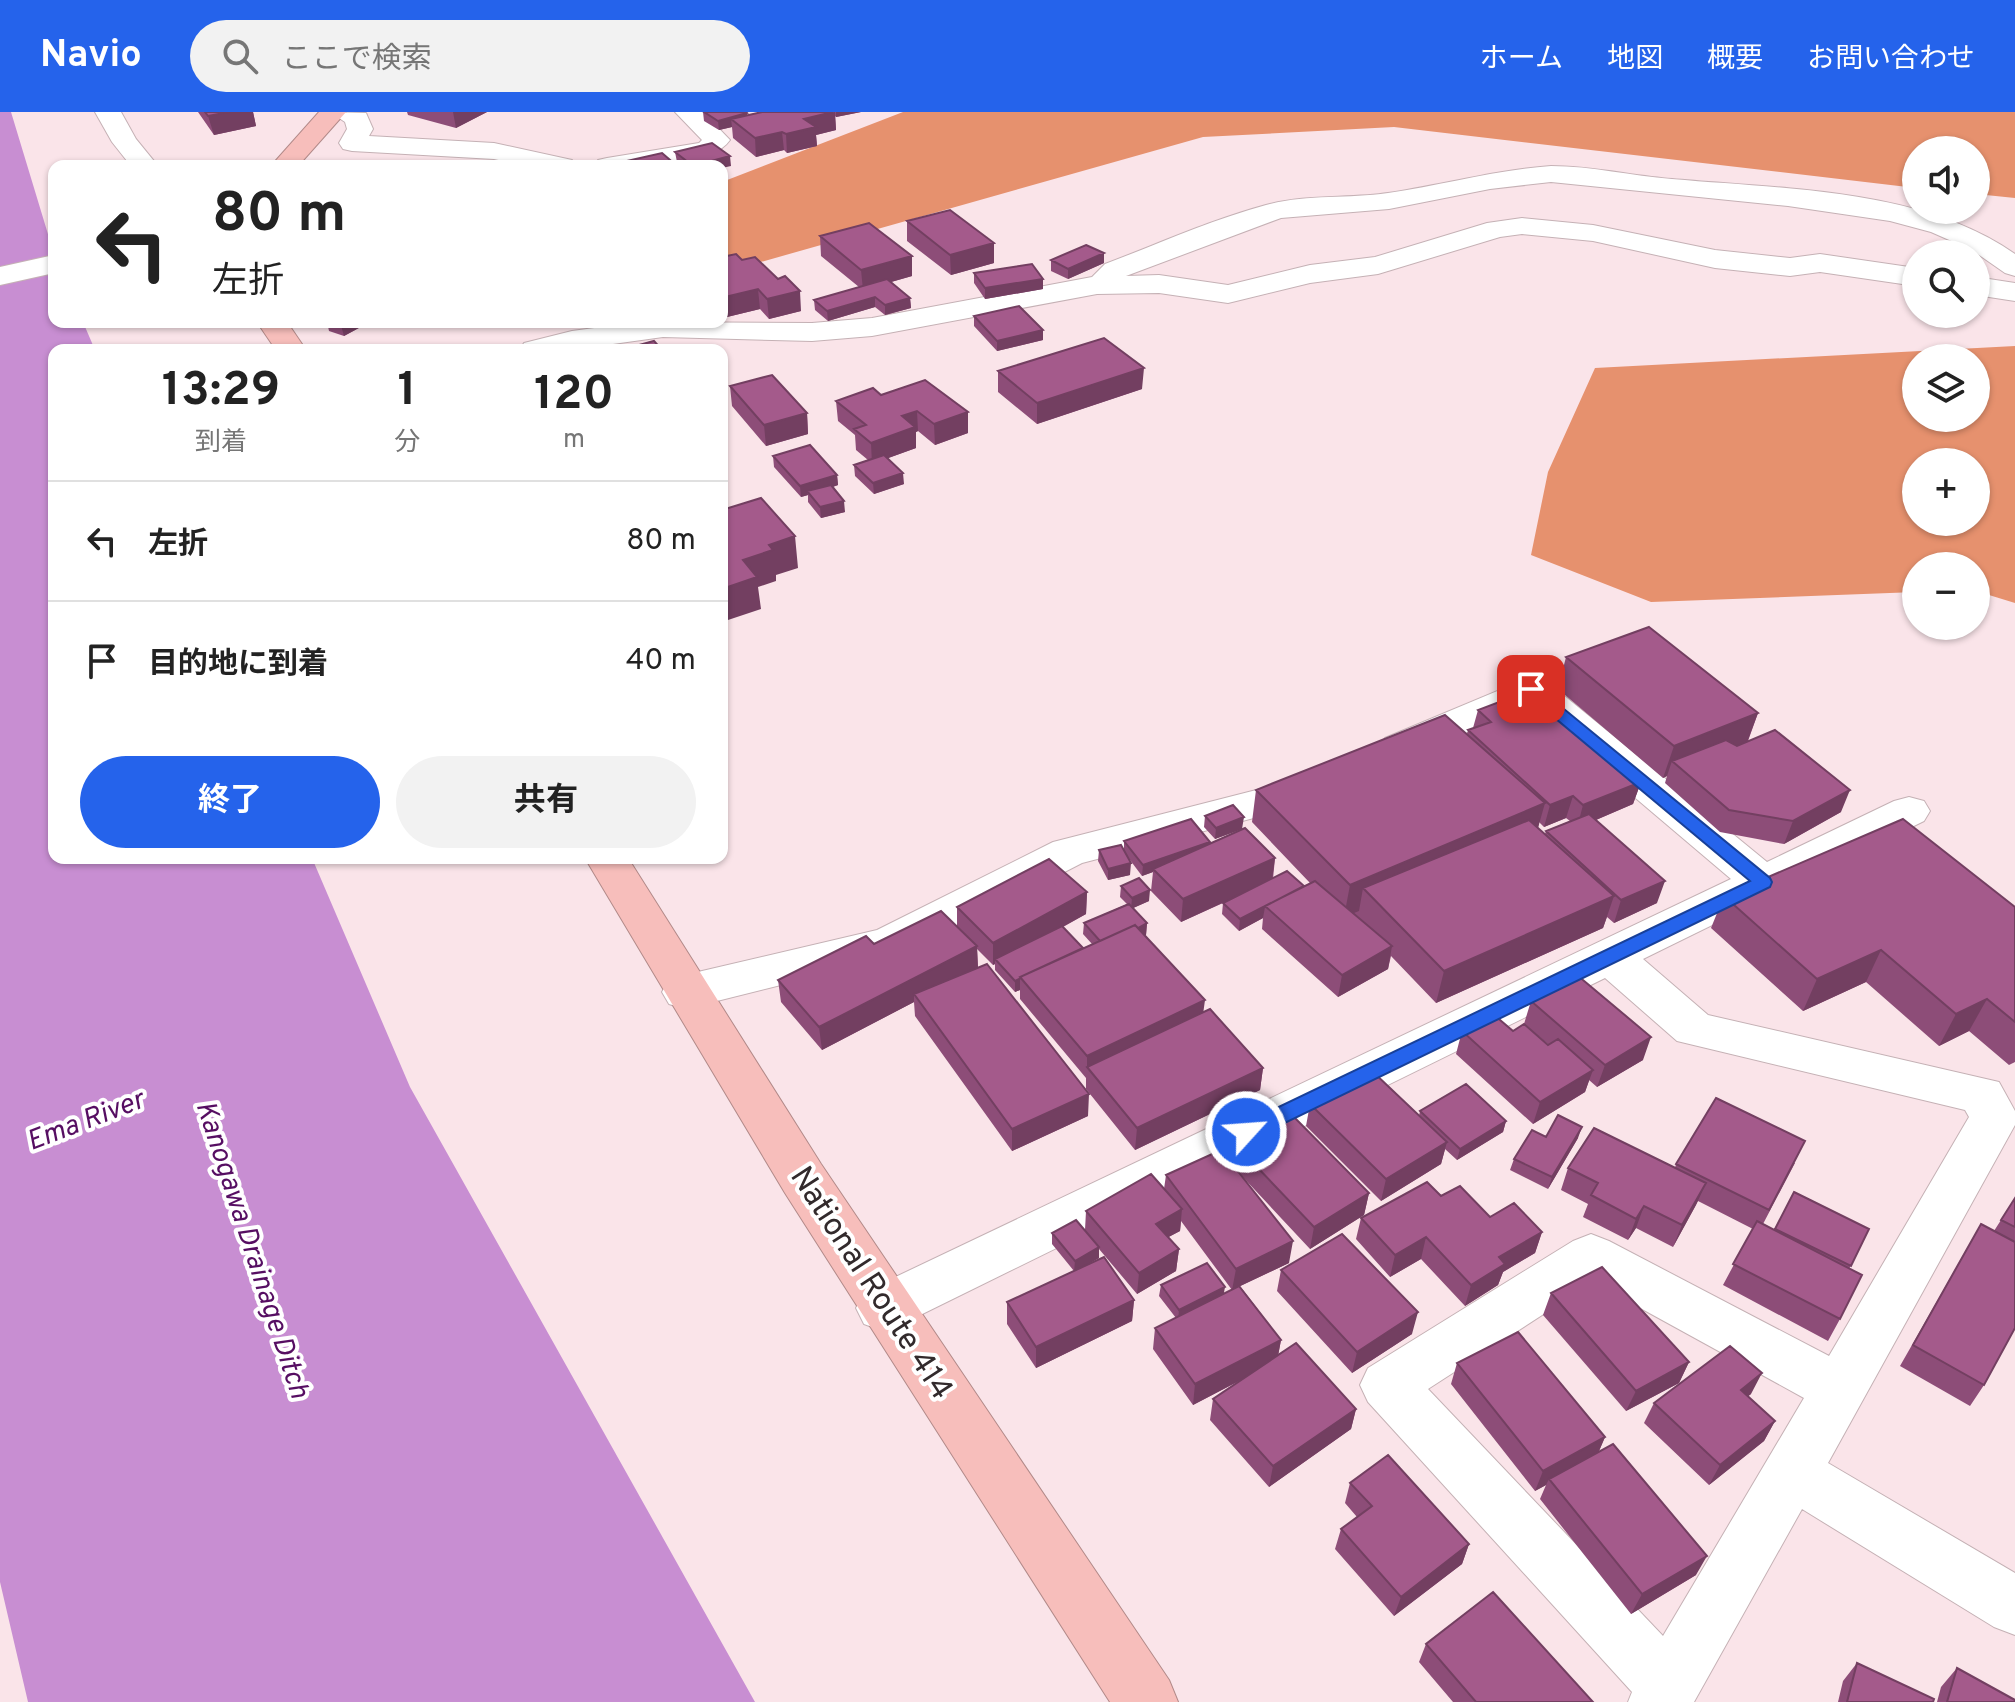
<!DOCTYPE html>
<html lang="ja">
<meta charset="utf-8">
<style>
:root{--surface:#fff;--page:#f2f2f2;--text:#222;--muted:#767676;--line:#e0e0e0;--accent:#2563eb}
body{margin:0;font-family:Overpass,"Noto Sans JP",sans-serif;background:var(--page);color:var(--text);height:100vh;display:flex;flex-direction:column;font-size:30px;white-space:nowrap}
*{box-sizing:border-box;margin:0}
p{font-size:26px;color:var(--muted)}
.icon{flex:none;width:44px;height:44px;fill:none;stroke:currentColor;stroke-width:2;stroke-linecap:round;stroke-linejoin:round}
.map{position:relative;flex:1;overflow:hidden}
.side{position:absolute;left:48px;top:232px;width:680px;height:520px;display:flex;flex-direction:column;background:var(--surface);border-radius:16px;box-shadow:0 2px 6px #0004}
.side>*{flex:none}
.guide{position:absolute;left:48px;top:48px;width:680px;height:168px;border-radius:16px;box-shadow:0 2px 6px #0004;background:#fff;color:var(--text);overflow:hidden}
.controls{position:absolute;left:1902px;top:24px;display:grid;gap:16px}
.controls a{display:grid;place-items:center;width:88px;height:88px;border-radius:50%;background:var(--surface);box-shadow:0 2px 6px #0004;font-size:40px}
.pin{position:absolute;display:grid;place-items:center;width:68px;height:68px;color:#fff;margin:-34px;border-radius:16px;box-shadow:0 4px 12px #0006}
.me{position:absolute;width:88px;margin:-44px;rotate:64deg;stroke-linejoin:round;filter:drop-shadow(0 0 6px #0008)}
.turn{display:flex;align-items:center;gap:28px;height:168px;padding:0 32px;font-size:36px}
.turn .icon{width:104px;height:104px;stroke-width:2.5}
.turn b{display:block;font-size:56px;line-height:68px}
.eta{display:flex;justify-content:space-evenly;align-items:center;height:136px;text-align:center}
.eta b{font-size:48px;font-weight:700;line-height:56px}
.button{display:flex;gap:16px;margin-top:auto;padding:16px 32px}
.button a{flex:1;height:92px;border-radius:48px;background:var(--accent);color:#fff;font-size:32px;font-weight:700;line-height:92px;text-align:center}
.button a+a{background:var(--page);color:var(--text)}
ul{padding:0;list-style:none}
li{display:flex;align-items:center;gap:24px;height:120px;padding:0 32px;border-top:2px solid var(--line)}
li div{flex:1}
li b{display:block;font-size:30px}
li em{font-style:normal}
header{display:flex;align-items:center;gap:48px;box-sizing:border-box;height:112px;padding:0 40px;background:var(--accent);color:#fff}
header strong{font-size:38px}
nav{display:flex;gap:44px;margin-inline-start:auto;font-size:28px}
.search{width:560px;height:72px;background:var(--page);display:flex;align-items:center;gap:20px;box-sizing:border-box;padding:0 28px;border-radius:44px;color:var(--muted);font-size:30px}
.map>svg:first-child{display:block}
</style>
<header>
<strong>Navio</strong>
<div class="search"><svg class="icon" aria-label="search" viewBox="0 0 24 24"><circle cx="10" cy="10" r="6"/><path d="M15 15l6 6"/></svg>ここで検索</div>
<nav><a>ホーム</a><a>地図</a><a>概要</a><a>お問い合わせ</a></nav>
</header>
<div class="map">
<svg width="2015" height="1590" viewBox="0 0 2015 1590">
<rect width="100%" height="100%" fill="#fae4e9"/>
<path fill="#e6916e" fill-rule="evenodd" d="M903 0H2015V86L1976 82V38H1916V76L1394 15 1203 25 722 161V70Z
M2015 234V491L1976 479V454H1916V480L1651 490 1531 443 1548 360 1595 256ZM1916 246H1976V306H1916ZM1916 350H1976V410H1916Z"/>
<path fill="#c88ed2" d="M0 0H11L54 142V210H83L95 238H54V746H312L410 975 755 1590H28L0 1470Z"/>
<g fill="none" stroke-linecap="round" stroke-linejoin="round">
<g stroke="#c5b1b5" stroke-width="2">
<path id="minor" d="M95 0H121L136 27 158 54H131L112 30Z
M330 0 366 1 373 17 369 24 494 31 572 48 576 54H527L494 47 352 39 343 37 339 31 347 17 345 10Z
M675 0H703L730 28C708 59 629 54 594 54L598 48 607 46 699 31 702 28Z
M1551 54C1592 54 1632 64 1672 67 1782 77 1922 76 2015 142V164L2005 161 1972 138 1931 120 1890 109 1788 94 1551 70 1490 77 1389 97 1281 106 1126 164 1159 163 1228 173 1310 153 1375 145 1487 111 1522 106 1593 113 1715 138 1790 146 1820 142 1916 156V174L1820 160 1790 164 1715 156 1593 129 1522 122 1500 125 1378 162 1310 171 1228 191 1159 181 1097 182 872 224 812 229 663 225 570 238H520L524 231 572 219 639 210 812 211 872 206 1092 165 1105 152C1158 132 1211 108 1266 93 1306 82 1347 87 1388 81 1443 73 1495 58 1551 54Z
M54 143V161L0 173V155Z
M1976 165 2015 171V189L1976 183Z
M1531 565 1545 568 1767 750 1894 689 1909 685 1924 689 1930 699 1924 709 1643 847 1708 903 1999 970 2015 999V1013L1828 1351 2015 1461V1523L1994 1515 1802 1397 1694 1590H1628L1632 1580 1368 1290 1360 1273 1368 1256 1573 1129 1591 1122 1609 1129 1829 1244 1969 1005 1965 998 1677 929 1605 866 902 1212 883 1219 864 1212 856 1196 864 1180 1731 767 1527 594 1413 644 1399 648 1385 644 1379 635 1385 626ZM1593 1170 1804 1286 1663 1524 1428 1277Z
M1310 659 1325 663 1331 673 1325 683 1300 694 1082 751 905 842 685 897 669 892 662 880 669 868 685 863 877 818 1053 730 1272 674Z"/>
</g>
<g stroke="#b28a89" stroke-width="2">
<path id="highway" d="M319 0H346L298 54H271Z
M257 210H287L306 238H276Z
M585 746H628L821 1052 1169 1568 1178 1590H1110L785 1081Z"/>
</g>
<use href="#minor" fill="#fff" fill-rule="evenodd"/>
<use href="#highway" fill="#f7bebb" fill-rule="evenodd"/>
</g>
<path fill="#8d4d78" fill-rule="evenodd" d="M198 0H253L256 14 214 23Z
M407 0H487L456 16 408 3Z
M703 0 747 1V3L762 0H861L836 5 835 4 836 18 816 23 817 34 787 41 784 38 756 45 733 26 732 15 719 18 704 9Z
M675 40 731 54H682L677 50Z
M907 109 994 151 951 163 907 129Z
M820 124 912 144V164L891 170 910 186 911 196 885 203 875 195 828 209 815 198 814 188 859 175 821 144Z
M1104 141V151L1068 167 1051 159V148Z
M722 145 801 199 769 207 760 197 727 205 722 200Z
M974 161 1043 177 985 187 974 171Z
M974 204 1043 228 997 239 974 214Z
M327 210H384L378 213 368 211 344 224 329 219Z
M998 259 1142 277 1037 312 998 280Z
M730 274 807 301 808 322 766 334 732 294Z
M881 283 968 321 935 333 918 319 916 320V336L888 346 904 372 874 382 855 364 854 353 868 348 856 338 855 323 838 309 836 289Z
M773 344 837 363 838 373 833 375 845 400 821 406 808 390V383L801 385 774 355Z
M1566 545 1758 601 1748 629 1841 700 1784 732 1720 720 1665 671 1667 664 1663 666 1558 577Z
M1478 598 1641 670 1633 692 1596 708 1657 791 1614 811 1607 805 1603 816 1436 891 1391 844 1388 857 1338 885 1262 817 1263 806 1239 819 1222 802 1223 791 1181 810 1151 779 1153 760 1142 764 1127 744 1130 763 1108 768 1098 749 1099 738 1124 739V729L1210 732 1275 746 1273 767 1304 774 1310 771 1252 710 1256 678 1467 622 1468 618 1473 616ZM1566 706 1570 709 1546 719 1545 722 1538 716 1539 710 1544 715Z
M1205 704 1242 717 1215 727 1204 715Z
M1121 774 1149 789 1133 796 1147 811 1146 823H1145L1203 901 1263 956 1260 978 1135 1038 1086 977V966L1020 887V878L1015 880 995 858V852L993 853 977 837 978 856 1088 1004 1012 1039 915 904 914 890 822 938 781 890 778 868 874 832 957 814V795L1087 780 1086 802 1063 815 1083 836 1092 832 1083 822 1084 811 1127 792 1120 785Z
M1724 784 2015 795V950L2009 953 1969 919 1939 934 1866 870 1803 899 1711 816Z
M1531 889 1643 948 1597 975 1589 968 1585 980 1533 1012 1456 942 1462 919H1513L1549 933 1524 912Z
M1310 992 1419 1004 1420 999 1506 1009 1503 1020 1457 1048 1445 1037 1441 1052 1381 1089 1306 1014Z
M1546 1025 1578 1026 1548 1077 1510 1058 1514 1047Z
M1237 1034 1369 1081 1364 1103 1310 1137 1240 1062 1289 1151 1240 1174 1281 1228 1278 1244 1356 1297 1351 1317 1269 1375 1210 1308 1213 1287 1245 1266 1193 1293 1153 1237 1155 1216 1176 1206 1159 1184 1161 1173 1224 1182 1232 1178 1181 1109 1180 1119 1168 1125 1179 1137 1176 1159 1137 1182 1099 1137V1146L1083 1155 1134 1188 1132 1209 1036 1256 1007 1212V1190L1074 1159 1052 1132V1121L1085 1118 1086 1099 1164 1077 1166 1063 1234 1055Z
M1795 1051 1763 1112 1774 1118 1794 1080 1869 1117 1849 1157 1840 1207 1828 1229 1723 1173 1753 1117 1698 1089 1673 1135 1636 1116 1628 1128 1583 1105 1588 1092 1561 1078 1568 1056H1675L1676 1052Z
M1441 1084 1490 1105 1542 1120 1535 1141 1503 1160 1498 1173 1465 1194 1421 1147 1390 1165 1356 1127 1361 1106Z
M2015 1086V1216L1984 1273 1970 1294 1900 1254 1981 1112 1994 1119Z
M1281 1158 1412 1222 1352 1261 1277 1179Z
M1551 1181 1689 1250 1679 1271 1626 1299 1543 1203Z
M1457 1251 1605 1325 1599 1339 1696 1463 1631 1502 1540 1387 1546 1373 1535 1379 1451 1272Z
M1751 1282 1748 1284 1775 1309 1764 1329 1709 1373 1644 1311 1654 1291Z
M1350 1371 1469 1432 1462 1452 1394 1504 1335 1437 1341 1417 1357 1405 1345 1391Z
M1426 1532 1593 1590H1453L1419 1550Z
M1857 1551 1933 1590H1838L1843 1569Z
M1957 1556 2015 1590H1937L1941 1575Z"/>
<path fill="#733f61" d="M229 0H253L256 14 214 23 208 4Z
M453 0H487L456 16Z
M835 0 836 18 816 23 817 34 787 41 786 22 804 7Z
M836 0H861L836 5Z
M747 1 748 10 731 7 732 15 719 18 718 9Z
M782 20 784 38 756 45 755 26Z
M730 44 731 54 722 56V54H693Z
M994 131V151L951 163 950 143Z
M1104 141V151L1068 167V157Z
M912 144V164L863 178 861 158Z
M1043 167V177L985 187V176Z
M758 177 760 197 727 205 725 185Z
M800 179 801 199 769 207 767 187Z
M875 185V195L828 209 827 199Z
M910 186 911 196 885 203V193Z
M340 210H368V211L344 224Z
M1043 218V228L997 239V229Z
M1144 256 1142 277 1037 312V291Z
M917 299 918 319 916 320V336L872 352 871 331 902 304Z
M968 300V321L935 333 934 312Z
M807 301 808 322 766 334 764 313Z
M903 361 904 372 874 382 873 371Z
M837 363 838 373 810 382 807 379 808 383 801 385 800 374Z
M844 389 845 400 821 406 820 395Z
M795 424 798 456 776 463V469L758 475 761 497 722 510V477L743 448 769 433Z
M1758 601 1746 633 1672 649 1667 664 1663 666 1674 634Z
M1641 670 1633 692 1577 716 1583 693Z
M1850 678 1841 700 1784 732 1793 709Z
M1573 684 1566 706 1544 715 1550 693Z
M1545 691 1536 723 1363 776 1359 799 1344 805 1350 773Z
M1244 705 1242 717 1215 727 1216 716Z
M1210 730 1209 741 1153 757V760L1142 764 1143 753Z
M1275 746 1272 768 1181 810 1183 787Z
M1131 751 1130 763 1108 768V757Z
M1665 769 1657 791 1614 811 1621 788Z
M1150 778 1149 789 1131 797 1132 786Z
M1087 780 1086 802 998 850 995 847V852L993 853V831Z
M1614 784 1603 816 1436 891 1444 859Z
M1265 795 1263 806 1239 819 1240 807Z
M1147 811 1146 823 1101 843 1102 832Z
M977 834 978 857 914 882V890L822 938 819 915Z
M1392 834 1388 857 1338 885 1342 863Z
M1881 838 1866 870 1803 899 1817 867Z
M1020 866V878L1015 880V869Z
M1987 887 1969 919 1939 934 1956 902Z
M1205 888 1202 910 1087 955V944Z
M1651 925 1643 948 1597 975 1605 953Z
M1263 956 1260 978 1135 1038 1137 1016Z
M1593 958 1585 980 1533 1012 1540 990Z
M1089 982 1088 1004 1012 1039V1017Z
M1506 1009 1503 1020 1457 1048 1460 1037Z
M1582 1015 1578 1026 1548 1077 1552 1065Z
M1447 1030 1441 1052 1381 1089 1386 1067Z
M1706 1071 1696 1093 1673 1135 1682 1113Z
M1369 1081 1364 1103 1310 1137 1314 1115Z
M1644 1094 1636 1116 1628 1128 1636 1107Z
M1182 1097 1180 1119 1154 1133 1156 1112Z
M1542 1120 1535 1141 1503 1160 1498 1173 1465 1194 1471 1173 1499 1145Z
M1426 1125 1421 1147 1390 1165 1395 1143Z
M1293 1129 1289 1151 1232 1178 1236 1157Z
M1099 1135V1146L1074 1160 1075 1149Z
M1179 1137 1176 1159 1137 1182 1139 1161Z
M1225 1175 1223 1186 1178 1209 1179 1198Z
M1134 1188 1132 1209 1036 1256V1235Z
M1418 1200 1412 1222 1352 1261 1357 1240Z
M1281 1228 1277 1249 1193 1293 1195 1272Z
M1689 1250 1679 1271 1626 1299 1636 1279Z
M1762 1261 1751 1282 1730 1299 1741 1278Z
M1356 1297 1351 1317 1269 1375 1273 1354Z
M1775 1309 1764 1329 1709 1373 1720 1353Z
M1605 1325 1596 1346 1549 1367 1546 1373 1535 1379 1543 1359Z
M1469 1432 1462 1452 1394 1504 1401 1485Z
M1707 1444 1696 1463 1631 1502 1642 1482Z"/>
<path fill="#a45a8b" stroke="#733f61" stroke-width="2" d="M205 0H229L208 4Z
M704 0H746L747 1 718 9Z
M762 0H833L804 7 816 15 786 22 782 20 755 26 731 7Z
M712 31 730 44 693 54 675 40Z
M662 41 677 54H626L622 50Z
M568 50 575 54H555Z
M950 98 994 131 950 143 907 109Z
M869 111 912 144 861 158 820 124Z
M1086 133 1104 141 1068 157 1051 148Z
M736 142 742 148 755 145 778 167 785 164 800 179 767 187 758 177 725 185 722 183V145Z
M1032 152 1043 167 985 176 974 161Z
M887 167 910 186 885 193 875 185 827 199 814 188Z
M1019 194 1043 218 997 229 974 204Z
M1104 226 1144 256 1037 291 998 259Z
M654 229 662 238H621Z
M772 263 807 301 764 313 730 274Z
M925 268 968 300 934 312 917 299 902 304 915 315 871 331 854 317 866 313 836 289 873 276 881 283Z
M810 333 837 363 800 374 773 344Z
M884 343 903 361 873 371 854 353Z
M831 373 844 389 820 395 807 379Z
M761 386 795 424 769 433 773 438 743 448 757 465 722 477V398Z
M1649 515 1758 601 1674 634 1566 545Z
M1531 578 1641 670 1583 693 1573 684 1550 693 1468 618 1491 610 1478 598Z
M1445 603 1545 691 1350 773 1256 678Z
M1775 618 1850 678 1793 709 1729 698 1672 649 1726 628 1737 634Z
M1233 693 1244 705 1216 716 1205 704Z
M1589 702 1665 769 1621 788 1546 719Z
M1191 707 1210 730 1143 753 1124 729Z
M1903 707 2015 795V910L1987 887 1956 902 1881 838 1817 867 1724 784Z
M1529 708 1614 784 1444 859 1363 776Z
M1245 716 1275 746 1183 787 1153 757Z
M1121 733 1131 751 1108 757 1099 738Z
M1049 747 1087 780 993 831 957 795Z
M1287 759 1304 774 1240 807 1223 791Z
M1139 766 1150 778 1132 786 1121 774Z
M1315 769 1392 834 1342 863 1265 794Z
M1129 792 1147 811 1138 816 1135 813 1100 829 1084 811Z
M941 799 977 834 819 915 778 868 866 824 874 832Z
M1135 813 1205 888 1087 944 1020 865Z
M1062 814 1083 836 1020 865 1021 866 1015 869 995 847Z
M987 852 1089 982 1012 1017 914 882Z
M1577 863 1651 925 1605 953 1531 889Z
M1210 897 1263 956 1137 1016 1087 955Z
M1493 902 1513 919 1524 912 1548 933 1558 927 1593 958 1540 990 1462 919Z
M1371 958 1447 1030 1386 1067 1310 992Z
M1466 972 1506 1009 1460 1037 1420 999Z
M1716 986 1805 1029 1769 1098 1676 1052Z
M1292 1003 1369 1081 1314 1115 1237 1034Z
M1558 1003 1582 1015 1552 1065 1514 1047 1532 1018 1546 1025Z
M1594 1016 1706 1071 1682 1113 1644 1094 1636 1107 1591 1083 1598 1071 1568 1056Z
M1221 1038 1293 1129 1236 1157 1166 1063Z
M1151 1062 1182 1097 1156 1112 1179 1137 1139 1161 1086 1099Z
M1427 1070 1441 1084 1460 1074 1490 1105 1514 1091 1542 1120 1499 1145 1505 1152 1471 1173 1426 1125 1395 1143 1361 1106Z
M1794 1080 1869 1117 1851 1154 1775 1117Z
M2015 1086V1115L2001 1108Z
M1076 1108 1099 1135 1075 1149 1052 1121Z
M1757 1109 1862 1163 1840 1207 1733 1152Z
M1981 1112 2015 1130V1216L1984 1273 1913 1233Z
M1342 1122 1418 1200 1357 1240 1281 1158Z
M1104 1145 1134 1188 1036 1235 1007 1190Z
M1207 1151 1225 1175 1179 1198 1161 1173Z
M1602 1155 1689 1250 1636 1279 1551 1181Z
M1239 1174 1281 1228 1195 1272 1155 1216Z
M1518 1220 1605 1325 1543 1359 1457 1251Z
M1296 1231 1356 1297 1273 1354 1213 1287Z
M1730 1234 1762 1261 1741 1278 1775 1309 1720 1353 1654 1291Z
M1613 1332 1707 1444 1642 1482 1549 1367Z
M1388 1343 1469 1432 1401 1485 1341 1417 1372 1394 1350 1371Z
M1493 1480 1593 1590H1476L1426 1532Z
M1857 1551 1934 1587 1933 1590H1847Z
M1957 1556 2015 1588V1590H1947Z"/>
<path fill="#2563eb" stroke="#184099" stroke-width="2" d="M1531 572 1536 574 1770 766 1772 770 1770 775 1254 1026H1239L1236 1020 1239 1014 1750 769 1525 581 1523 577Z"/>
<g text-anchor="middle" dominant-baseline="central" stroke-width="8" stroke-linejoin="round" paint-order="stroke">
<g font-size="28" font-style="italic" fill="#560e62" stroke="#fff">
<text transform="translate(86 1010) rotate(-21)">Ema River</text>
<text transform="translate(251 1138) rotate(72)">Kanogawa Drainage Ditch</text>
</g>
<g font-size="32" fill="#322a2c" stroke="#fff">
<text transform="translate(870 1172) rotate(57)">National Route 414</text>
</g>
</g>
</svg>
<div class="controls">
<a><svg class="icon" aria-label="sound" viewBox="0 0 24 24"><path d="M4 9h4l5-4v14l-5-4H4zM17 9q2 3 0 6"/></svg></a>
<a><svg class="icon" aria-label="search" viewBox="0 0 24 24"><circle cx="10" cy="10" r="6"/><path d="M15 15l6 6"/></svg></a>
<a><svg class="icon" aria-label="layers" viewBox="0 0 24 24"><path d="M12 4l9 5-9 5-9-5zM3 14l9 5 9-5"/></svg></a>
<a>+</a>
<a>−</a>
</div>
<div class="pin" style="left:1531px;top:577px;background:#d93025"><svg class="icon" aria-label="arrive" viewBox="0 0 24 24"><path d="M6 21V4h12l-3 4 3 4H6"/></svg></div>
<svg class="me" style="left:1246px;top:1020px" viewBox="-20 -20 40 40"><circle r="17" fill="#2563eb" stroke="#fff" stroke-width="3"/><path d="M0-11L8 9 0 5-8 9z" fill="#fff"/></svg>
<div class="guide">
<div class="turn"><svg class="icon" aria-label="left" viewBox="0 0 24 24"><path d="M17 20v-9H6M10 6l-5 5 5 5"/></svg><div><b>80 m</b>左折</div></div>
</div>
<section class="side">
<div class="eta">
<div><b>13:29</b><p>到着</p></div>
<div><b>1</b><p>分</p></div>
<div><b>120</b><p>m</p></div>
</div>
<ul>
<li><svg class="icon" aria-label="left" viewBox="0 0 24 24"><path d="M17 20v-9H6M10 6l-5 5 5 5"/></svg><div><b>左折</b></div><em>80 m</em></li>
<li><svg class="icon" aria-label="arrive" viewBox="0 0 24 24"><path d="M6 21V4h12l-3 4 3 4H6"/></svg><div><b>目的地に到着</b></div><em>40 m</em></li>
</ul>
<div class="button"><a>終了</a><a>共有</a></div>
</section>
</div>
